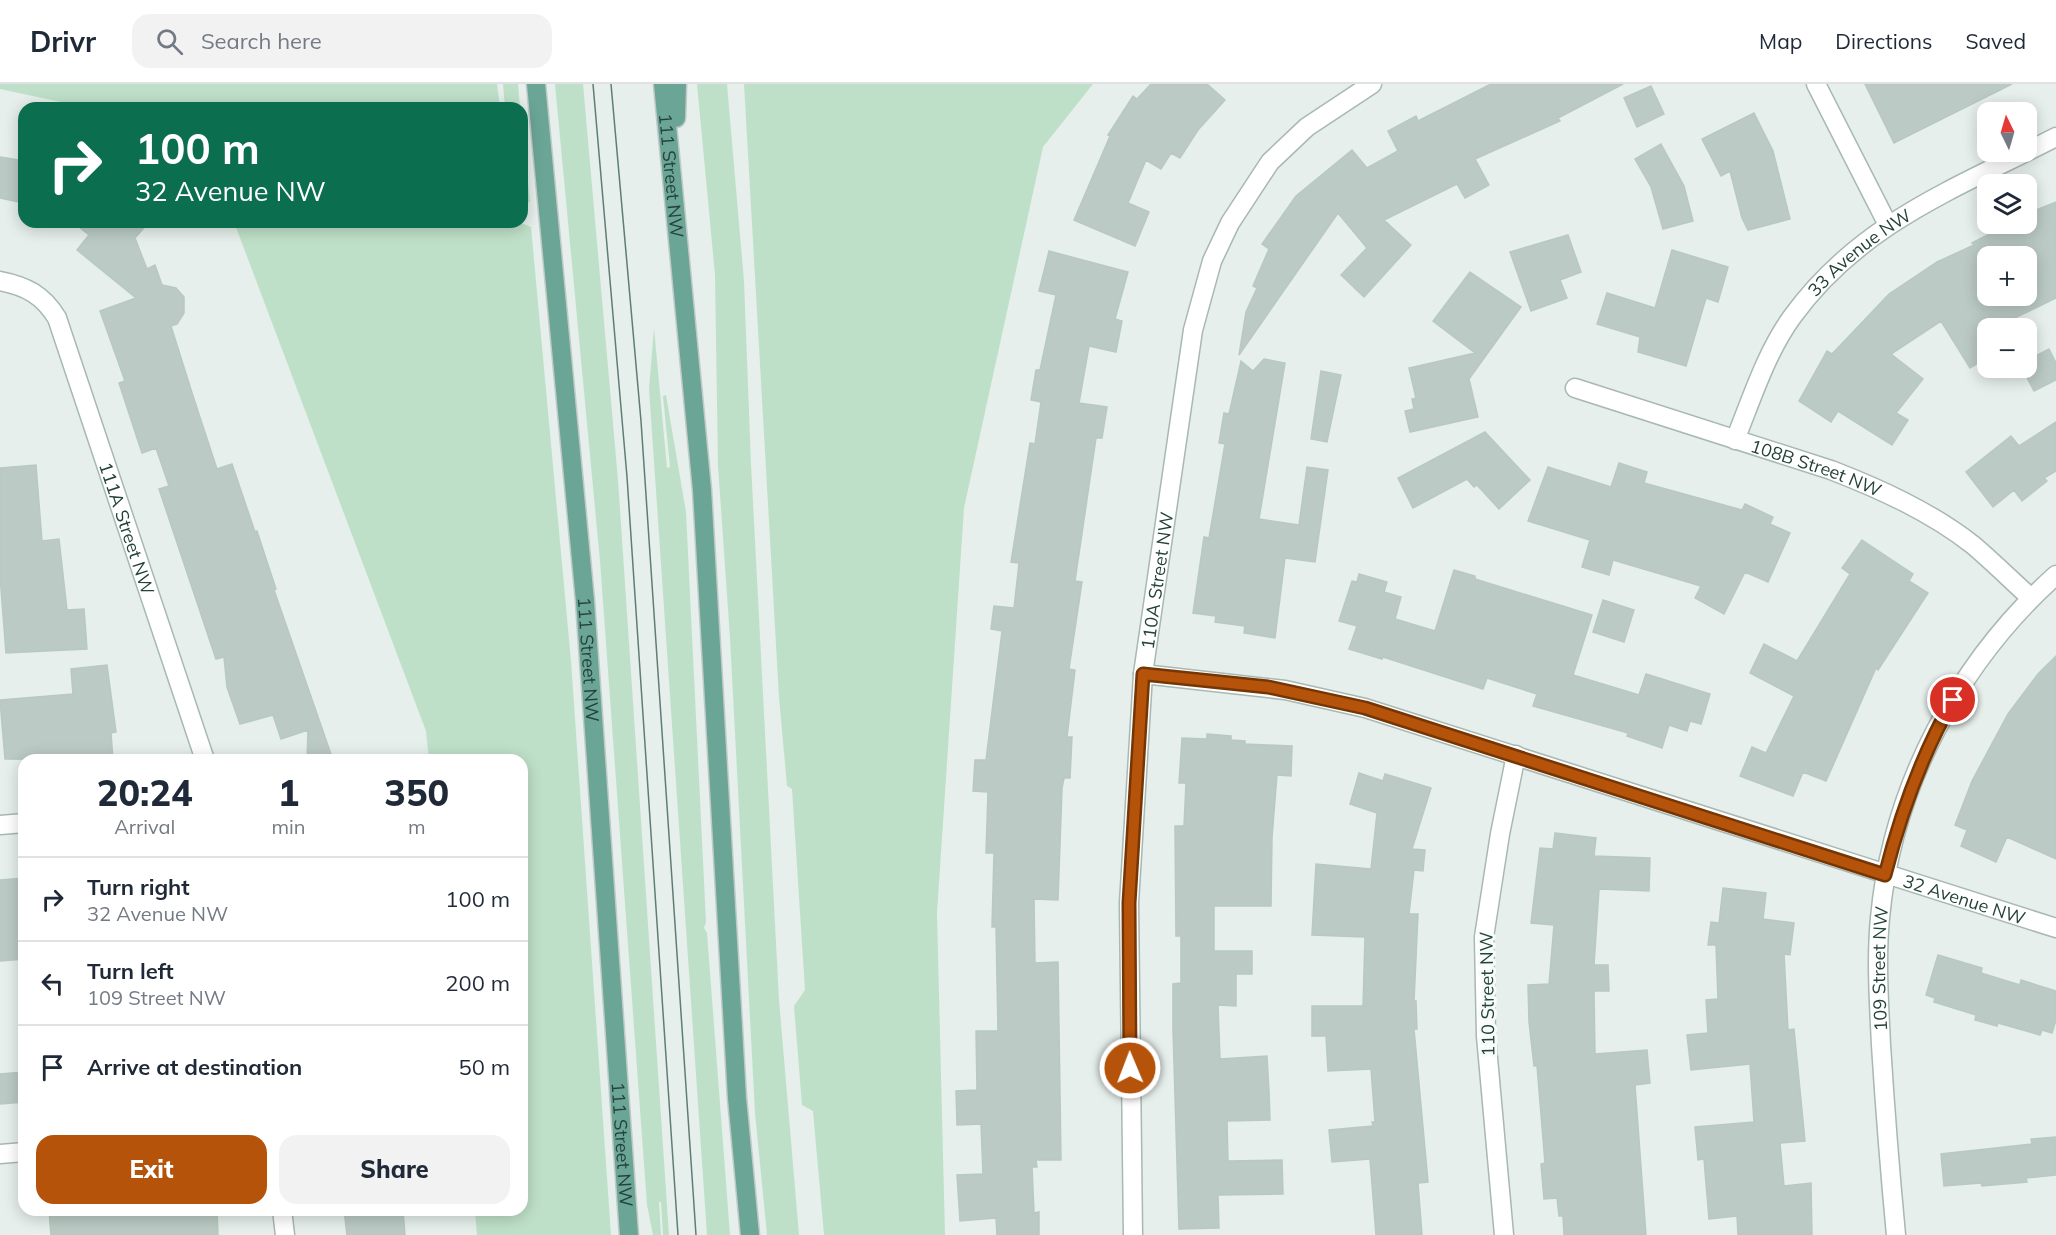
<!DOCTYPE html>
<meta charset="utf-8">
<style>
:root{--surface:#fff;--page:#f2f2f3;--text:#1f2937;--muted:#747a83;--line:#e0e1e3;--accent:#b45309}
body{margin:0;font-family:Mulish,sans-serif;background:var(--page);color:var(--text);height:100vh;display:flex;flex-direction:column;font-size:22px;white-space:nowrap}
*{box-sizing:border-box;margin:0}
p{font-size:20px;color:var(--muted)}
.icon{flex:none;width:33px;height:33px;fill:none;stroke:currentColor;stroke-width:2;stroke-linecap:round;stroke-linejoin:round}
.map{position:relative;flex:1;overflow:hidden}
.drawer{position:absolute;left:18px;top:670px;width:510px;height:462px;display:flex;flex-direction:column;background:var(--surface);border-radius:18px;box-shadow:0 3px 15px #0003}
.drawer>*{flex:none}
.top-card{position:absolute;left:18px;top:18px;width:510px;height:126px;border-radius:18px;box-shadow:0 3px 15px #0003;background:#0b6e4f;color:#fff;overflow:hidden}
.needle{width:39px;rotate:355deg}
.controls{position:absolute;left:1977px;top:18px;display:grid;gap:12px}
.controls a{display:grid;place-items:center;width:60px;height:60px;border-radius:12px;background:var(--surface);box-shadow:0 3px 15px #0003;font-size:30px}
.pin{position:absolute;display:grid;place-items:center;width:51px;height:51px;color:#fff;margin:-26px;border:3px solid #fff;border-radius:50%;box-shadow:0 2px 6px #0007}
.me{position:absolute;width:66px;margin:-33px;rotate:359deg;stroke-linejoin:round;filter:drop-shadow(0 0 4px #0008)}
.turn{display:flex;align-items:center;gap:21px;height:126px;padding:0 18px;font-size:27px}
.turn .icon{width:78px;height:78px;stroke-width:2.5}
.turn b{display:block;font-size:42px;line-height:51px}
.eta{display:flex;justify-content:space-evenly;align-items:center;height:102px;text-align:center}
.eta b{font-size:36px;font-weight:800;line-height:42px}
.button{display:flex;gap:12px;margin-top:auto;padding:12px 18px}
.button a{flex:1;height:69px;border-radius:18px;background:var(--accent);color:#fff;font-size:24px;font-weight:800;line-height:69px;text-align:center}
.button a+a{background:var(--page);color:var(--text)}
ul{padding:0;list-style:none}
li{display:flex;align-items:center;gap:18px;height:84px;padding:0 18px;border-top:2px solid var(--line)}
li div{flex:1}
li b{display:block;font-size:22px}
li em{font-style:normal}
header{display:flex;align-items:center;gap:36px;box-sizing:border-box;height:84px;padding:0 30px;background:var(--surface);border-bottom:2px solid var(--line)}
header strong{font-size:28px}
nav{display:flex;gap:33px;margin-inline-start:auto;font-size:21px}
.search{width:420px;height:54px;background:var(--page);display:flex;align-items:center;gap:15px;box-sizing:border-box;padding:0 21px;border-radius:18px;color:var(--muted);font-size:22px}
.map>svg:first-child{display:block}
</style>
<header>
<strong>Drivr</strong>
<div class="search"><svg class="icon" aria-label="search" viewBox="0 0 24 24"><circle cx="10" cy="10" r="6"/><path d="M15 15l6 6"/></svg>Search here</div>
<nav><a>Map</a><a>Directions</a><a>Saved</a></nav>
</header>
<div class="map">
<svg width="2056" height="1151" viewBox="0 0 2056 1151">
<rect width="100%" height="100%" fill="#e6efeb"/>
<path fill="#bfe0c8" d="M0 0H497L500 24H89L0 5Z
M503 0H518L520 24H505Z
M555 0H583L618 396 669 1151H663L661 1118H659L661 1151H653L647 1121 600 477Z
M697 0H727L744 197 751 380 779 916 799 1151H767L755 1029 730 554 718 382 715 191Z
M744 0H1093L1043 63 964 424 937 829 945 1151H824L813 1027 802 1021 794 922 805 906 792 705 787 702 779 613Z
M522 40 530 118 522 119Z
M234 138H519L531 143 571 577 611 1151H477L475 1127 522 1126V676H429L426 647Z
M654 244 667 384 670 383 663 312 666 311 686 428 706 838 704 844 707 849 730 1151H707L649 305Z"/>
<path fill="#bbcac4" stroke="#b8c9c2" stroke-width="1.5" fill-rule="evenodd" d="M1151 0H1207L1225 16 1198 46 1180 74 1171 69 1161 85 1146 76 1128 119 1149 128 1135 162 1074 136 1110 52 1108 51 1133 12 1137 15Z
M1491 0H1623L1558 34 1560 37 1475 75 1489 101 1465 114 1457 100 1384 136 1411 161 1364 213 1341 191 1367 164 1338 129 1239 271 1246 228 1257 204 1253 202 1269 165 1262 160 1296 112 1352 66 1367 84 1398 67 1388 47 1416 32 1418 37Z
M1865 0H2012L1894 59Z
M1651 2 1664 30 1637 43 1624 14Z
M1754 29 1773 67 1790 135 1748 146 1742 134 1730 87 1721 92 1702 55Z
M1661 60 1684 102 1693 137 1663 145 1651 103 1635 75Z
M0 73 24 77V119L0 114Z
M2056 118V214L1994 244H1988V273L1970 284 1941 237 1891 270 1923 295 1896 329 1908 336 1892 361 1838 327 1831 338 1799 317 1827 267 1832 270 1889 210 1937 178 1974 161 1972 159 2009 140H2026V130ZM1988 172H2026V212H1988Z
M73 138H149L135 154 147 185 155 181 162 201 176 204 184 213V229L177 240 171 242 193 312 217 385 232 380 255 448 257 447 276 505 274 506 333 676H307L308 646 281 655 273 631 240 640 227 603 224 573 216 575 159 405 169 402 156 364 142 369 119 299 125 297 100 227 136 214 77 166 89 151Z
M1568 151 1581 188 1560 196 1567 214 1531 227 1510 168Z
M1672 166 1728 183 1718 218 1706 214 1686 282 1638 268 1640 253 1597 240 1607 209 1655 224Z
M1049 167 1128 188 1115 235 1122 237 1116 268 1089 262 1079 319 1107 323 1102 354H1096L1075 497 1082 498 1069 585 1075 586 1067 653H1072L1070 694H1064L1062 704 1058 816 1034 815 1035 879 1058 878 1061 1076H1036L1037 1083H1032L1034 1129 1039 1128V1151H997L996 1134 960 1137 957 1091 983 1090 981 1040 957 1041 956 1007 977 1006 976 947H998L996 843H992L994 769H986L988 708 973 707 975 676H986L1002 547 991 545 994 522 1014 524 1019 479 1011 478 1030 359 1035 360 1041 318 1031 316 1036 286H1040L1056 211 1039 207Z
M1470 188 1521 223 1469 295 1478 333 1410 348 1405 327 1414 325 1412 315 1416 314 1409 284 1475 269 1433 237Z
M2049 265 2056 279V296L2034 307 2022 284H2026V277Z
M1264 275 1285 279 1259 435 1299 441 1307 383 1328 386 1315 478 1285 474 1275 554 1244 549 1245 542 1215 538 1216 532 1193 529 1204 453 1209 454 1225 360 1219 359 1224 329 1229 330 1241 277 1253 287Z
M1321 287 1341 291 1327 358 1311 355Z
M2056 338V387L2044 394 2047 397 2022 417 2014 406 1993 423 1966 388 2011 352 2019 362Z
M1485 348 1530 396 1499 425 1477 401 1474 403 1467 395 1413 424 1398 394Z
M1619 379 1647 388 1644 399 1742 426 1745 420 1773 433 1770 440 1790 449 1768 498 1745 488 1724 530 1695 514 1701 502 1613 476 1609 491 1582 483 1590 456 1528 437 1548 383 1611 403Z
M36 381 42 457 59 455 67 526 84 525 87 565 6 569 0 492V384Z
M1862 456 1913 490 1909 497 1928 509 1878 586 1876 584 1826 697 1803 688 1793 712 1740 692 1752 663 1766 669 1794 612 1750 589 1764 560 1797 577 1850 490 1842 484Z
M1454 486 1475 492V495L1592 531 1573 591 1639 611 1646 590 1710 610 1701 640 1690 637 1687 647 1669 641 1662 664 1627 652 1628 649 1533 622 1537 610 1487 594 1483 605 1383 573 1382 575 1349 565 1357 542 1339 537 1352 497 1357 498 1359 490 1387 498 1384 508 1401 513 1395 535 1435 547Z
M1603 516 1634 526 1624 558 1593 548Z
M2056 572V775L2007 753 1996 778 1961 762 1967 746 1955 741 1972 697 2008 630 2038 590Z
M107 581 116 648 111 649 113 676 5 675 0 616 73 610 71 585Z
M1207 650 1231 652V656L1245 657V660L1292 662 1291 692 1277 691 1272 753 1271 822H1214V867H1252V890H1236V922L1218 921 1220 975 1267 972 1269 1007 1270 1036 1227 1037 1228 1077 1282 1076 1283 1110 1218 1111 1219 1144 1179 1145 1173 946V900L1181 899V852H1176L1175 742H1184L1186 699H1179L1182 654 1207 655Z
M1359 689 1383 697 1385 690 1431 704 1412 765 1425 766 1423 787 1414 786 1409 830H1418L1414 917H1416L1417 945H1414L1428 1098 1418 1099 1422 1151H1376L1370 1075 1332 1078 1329 1046 1373 1042 1372 1038H1375L1371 985 1328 987 1326 952H1312V922H1363L1365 853 1312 851 1316 780 1371 785 1377 729 1350 720Z
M1555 749 1596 754 1594 772 1650 774 1649 807 1599 805 1594 881H1608L1609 907H1594L1595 970 1647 966 1650 999 1635 1001 1646 1151H1564L1563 1132H1559L1557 1114 1544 1115 1541 1080 1545 1079 1537 982H1534L1529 938 1528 901 1549 900 1554 841 1531 839 1540 764 1553 765Z
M24 794V875L0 877V796Z
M1723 804 1766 809 1763 835 1794 839 1790 871 1784 870 1788 946 1794 945 1805 1057 1780 1059 1784 1102 1811 1099 1812 1151H1738L1737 1132 1709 1135 1704 1075 1698 1076 1695 1043 1754 1038 1750 980 1691 986 1687 951 1708 949 1706 916 1718 915 1716 861H1708L1711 838 1719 839Z
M1938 871 1982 884 1981 889 2020 901 2021 896 2056 907V936L2052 949 2042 946 2040 951 1998 939 1997 942 1975 936 1976 931 1934 918 1935 914 1926 911Z
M24 988V1018L0 1020V990Z
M2056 1053V1091L2026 1094 2027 1098 1982 1102 1981 1099 1944 1102 1941 1070 2032 1060 2031 1055Z
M49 1126H217L218 1151H51Z
M344 1126H403L405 1151H347Z"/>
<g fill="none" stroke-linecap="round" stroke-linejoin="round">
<g stroke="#a8b8b2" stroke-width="21">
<g id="minor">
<path d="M1816 0 1888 141"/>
<path id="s1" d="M0 197C26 202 43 211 57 234L205 676"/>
<path id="s2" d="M1575 304 1831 386C1880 405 1931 428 1973 461 1993 478 2011 496 2031 514"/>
<path id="s3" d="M1735 356C1752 314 1766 269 1792 233 1860 139 1957 104 2056 53"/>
<path id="s4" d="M1143 590 1285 606 1365 624 2056 844"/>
<path d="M0 741 24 739"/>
<path d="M0 1070 24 1068"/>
<path d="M282 1126 285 1151"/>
<path id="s5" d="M1133 1151 1129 819 1143 590 1193 246 1212 177 1230 139 1270 78 1307 43 1372 0"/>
<path d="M1504 1151 1486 952 1484 853 1500 750 1516 671"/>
<path id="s6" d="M1896 1151C1890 1088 1885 1024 1881 961 1879 919 1876 876 1880 834 1892 702 1959 578 2056 491"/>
</g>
</g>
<g stroke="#c2cac8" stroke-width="21">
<g id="major">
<path id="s7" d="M536 0 585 517 629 1151"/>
<path id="s8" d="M663 0 702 406 737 1014 750 1151"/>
<path d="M676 34 677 0"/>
</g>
</g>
<use href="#minor" stroke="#fff" stroke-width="18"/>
<use href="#major" stroke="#6aa596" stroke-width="18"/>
<path stroke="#5f7d75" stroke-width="1.5" d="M593 0 627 393 678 1151
M611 0 641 337 696 1151"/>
</g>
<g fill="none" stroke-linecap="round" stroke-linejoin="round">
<g stroke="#753606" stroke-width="15">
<path id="route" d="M1130 984 1129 819 1143 590 1268 603 1365 624 1885 791C1901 728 1921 672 1953 616"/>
</g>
<use href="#route" stroke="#b45309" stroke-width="10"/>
</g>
<g text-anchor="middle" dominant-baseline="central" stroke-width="6" stroke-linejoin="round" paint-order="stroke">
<g font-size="18" fill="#24423a" stroke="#f7fbf9">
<text stroke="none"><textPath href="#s8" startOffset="92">111 Street NW</textPath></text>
<text stroke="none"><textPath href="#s3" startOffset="230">33 Avenue NW</textPath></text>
<text stroke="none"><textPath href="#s2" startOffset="254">108B Street NW</textPath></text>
<text stroke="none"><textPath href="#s1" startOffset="292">111A Street NW</textPath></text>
<text stroke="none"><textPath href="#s5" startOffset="656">110A Street NW</textPath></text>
<text stroke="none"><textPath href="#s7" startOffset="578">111 Street NW</textPath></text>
<text stroke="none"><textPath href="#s4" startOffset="854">32 Avenue NW</textPath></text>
<text stroke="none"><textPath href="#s6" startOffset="267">109 Street NW</textPath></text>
<text transform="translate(1487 910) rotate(-91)">110 Street NW</text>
<text stroke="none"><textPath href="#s7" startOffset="1064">111 Street NW</textPath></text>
</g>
</g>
</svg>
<div class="controls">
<a><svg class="needle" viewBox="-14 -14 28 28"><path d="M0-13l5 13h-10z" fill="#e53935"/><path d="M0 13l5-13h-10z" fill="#747a83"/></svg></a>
<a><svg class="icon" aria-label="layers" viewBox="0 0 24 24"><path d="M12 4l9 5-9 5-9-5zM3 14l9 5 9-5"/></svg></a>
<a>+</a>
<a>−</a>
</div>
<div class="pin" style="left:1953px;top:616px;background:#d93025"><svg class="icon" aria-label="arrive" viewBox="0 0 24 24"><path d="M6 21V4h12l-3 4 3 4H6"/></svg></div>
<svg class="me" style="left:1130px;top:984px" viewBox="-20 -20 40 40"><circle r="17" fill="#b45309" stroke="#fff" stroke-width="3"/><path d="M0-11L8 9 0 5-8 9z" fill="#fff"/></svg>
<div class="top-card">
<div class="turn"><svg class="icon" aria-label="right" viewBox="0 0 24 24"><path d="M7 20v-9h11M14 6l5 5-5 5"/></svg><div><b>100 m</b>32 Avenue NW</div></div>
</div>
<section class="drawer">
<div class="eta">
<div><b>20:24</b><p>Arrival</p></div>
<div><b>1</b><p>min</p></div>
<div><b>350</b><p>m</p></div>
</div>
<ul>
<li><svg class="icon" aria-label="right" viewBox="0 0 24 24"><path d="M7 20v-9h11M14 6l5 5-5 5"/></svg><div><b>Turn right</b><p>32 Avenue NW</p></div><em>100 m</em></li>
<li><svg class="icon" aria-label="left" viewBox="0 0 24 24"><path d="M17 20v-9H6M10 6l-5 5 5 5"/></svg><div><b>Turn left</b><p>109 Street NW</p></div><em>200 m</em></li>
<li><svg class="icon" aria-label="arrive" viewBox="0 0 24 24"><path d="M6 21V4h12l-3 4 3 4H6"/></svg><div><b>Arrive at destination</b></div><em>50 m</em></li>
</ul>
<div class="button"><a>Exit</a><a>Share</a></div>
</section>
</div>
